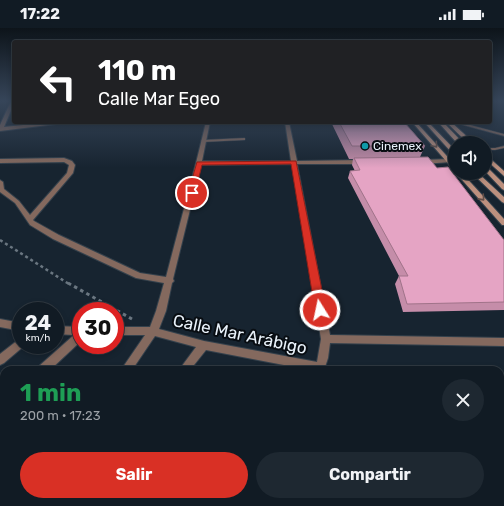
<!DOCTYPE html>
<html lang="es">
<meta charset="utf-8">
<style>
:root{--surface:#111b24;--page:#1e2831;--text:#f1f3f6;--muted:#9ca1a6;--line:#303941;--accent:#d93025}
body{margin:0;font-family:Rubik,sans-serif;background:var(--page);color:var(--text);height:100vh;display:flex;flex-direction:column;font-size:15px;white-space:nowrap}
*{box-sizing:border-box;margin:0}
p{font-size:13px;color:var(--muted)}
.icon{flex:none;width:22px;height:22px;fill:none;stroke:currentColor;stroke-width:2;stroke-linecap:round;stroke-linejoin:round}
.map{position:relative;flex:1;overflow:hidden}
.panel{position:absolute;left:0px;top:338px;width:504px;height:140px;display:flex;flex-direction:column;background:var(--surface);border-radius:12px 12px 0 0;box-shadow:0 2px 6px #0003,0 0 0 1px var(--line)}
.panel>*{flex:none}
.top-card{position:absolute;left:12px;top:12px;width:480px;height:84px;border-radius:4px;box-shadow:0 2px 6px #0003,0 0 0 1px var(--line);background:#202124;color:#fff;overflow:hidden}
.fabs{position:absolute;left:448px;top:108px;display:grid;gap:8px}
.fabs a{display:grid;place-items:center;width:44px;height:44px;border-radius:50%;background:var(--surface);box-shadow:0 2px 6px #0003,0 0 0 1px var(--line);font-size:20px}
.speed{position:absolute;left:12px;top:274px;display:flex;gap:8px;font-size:20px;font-weight:700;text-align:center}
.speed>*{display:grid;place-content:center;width:52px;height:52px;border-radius:50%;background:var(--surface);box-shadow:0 2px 6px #0003,0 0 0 1px var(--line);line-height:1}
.speed small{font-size:10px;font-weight:400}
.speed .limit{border:6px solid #d22;background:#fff;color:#111}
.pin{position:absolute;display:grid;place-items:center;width:34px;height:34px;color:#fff;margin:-17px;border:2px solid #fff;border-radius:50%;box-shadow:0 1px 4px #0007}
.me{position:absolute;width:44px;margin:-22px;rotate:350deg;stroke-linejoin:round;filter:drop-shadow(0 0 3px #0008)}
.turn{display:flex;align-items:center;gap:14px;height:84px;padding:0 20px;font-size:18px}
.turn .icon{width:52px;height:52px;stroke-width:2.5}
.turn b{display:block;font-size:28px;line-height:34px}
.round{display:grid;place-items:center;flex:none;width:42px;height:42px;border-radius:21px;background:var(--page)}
.summary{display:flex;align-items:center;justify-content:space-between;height:68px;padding:0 20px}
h1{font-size:24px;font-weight:700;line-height:30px;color:#1e9e55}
.cta{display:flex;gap:8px;margin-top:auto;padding:8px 20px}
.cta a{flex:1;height:46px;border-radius:24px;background:var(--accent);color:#fff;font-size:16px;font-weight:700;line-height:46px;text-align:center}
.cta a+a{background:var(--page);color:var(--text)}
.status{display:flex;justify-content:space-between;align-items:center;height:28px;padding:0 20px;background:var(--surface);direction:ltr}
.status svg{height:11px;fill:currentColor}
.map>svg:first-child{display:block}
</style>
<div class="status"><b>17:22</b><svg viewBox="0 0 49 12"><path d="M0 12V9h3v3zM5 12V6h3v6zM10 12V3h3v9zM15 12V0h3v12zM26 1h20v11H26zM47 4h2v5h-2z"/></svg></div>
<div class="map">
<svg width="504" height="478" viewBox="0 0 504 478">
<rect width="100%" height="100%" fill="#172430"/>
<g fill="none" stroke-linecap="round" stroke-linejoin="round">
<g stroke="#34414c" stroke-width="1">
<path id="lane" d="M452 94H459L504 106V108Z
M243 110H245V112L203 114 201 113 203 112Z
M504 118V120L495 122H485V120H495Z"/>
</g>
<g stroke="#34414c" stroke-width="2">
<path id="street" d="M11 73H14V75L4 99 52 94H66L64 95 0 103V97Z
M206 94H210L202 133H291L285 94H289L297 133 362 132 365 134 362 136H297L330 307 504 310V318L330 315 328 330 324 342H310L206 322 190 342H179L196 319 155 308 132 342H121L145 307H115V299H150L156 283 164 255 136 250 53 211 30 197 15 175 0 164V152L3 154 4 161 19 173 30 187 67 145 69 137 64 134 0 135V131L64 130 72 133 75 137 73 145 33 192 34 193 59 207 140 245 166 249 196 135ZM292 136 321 311 317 334 204 313 159 301 166 283 172 255 174 253 173 251 201 137Z
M449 131 451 132V134L422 136 419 134 422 132Z
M0 291 21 295V303L0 299Z
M55 298 81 299V313L50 342H37L38 339 74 307 55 306Z
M21 311V317H25L24 318 4 335 0 337V326L18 312Z
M4 370V384L0 386V372Z
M35 474H50L48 478H33Z
M71 474H87L89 478H73Z
M113 474H128L126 478H111Z
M291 474H305V478H291Z"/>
</g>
<g stroke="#34414c" stroke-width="2">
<path id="secondary" d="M412 94H416L455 137V142L453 141Z
M424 94H428L455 122V127L453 126Z
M438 94H443L463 115H457Z
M446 94H451L474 115H468Z
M485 126 504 143V148L485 131Z
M485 138 487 139 504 156V162L502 161 485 143Z
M456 145H462L504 191V197H502Z
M472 145H478L504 169V175L502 174Z"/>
</g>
<path stroke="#6a7680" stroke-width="2.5" stroke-dasharray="3 3" stroke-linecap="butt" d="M0 212 69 256"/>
<path stroke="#6a7680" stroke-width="3" stroke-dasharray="3.5 3.5" stroke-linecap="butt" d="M68 255 132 291"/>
<use href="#lane" fill="#84695e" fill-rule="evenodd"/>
<use href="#street" fill="#84695e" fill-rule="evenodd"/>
<use href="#secondary" fill="#bc907e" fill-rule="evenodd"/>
</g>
<path fill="#c58da9" d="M331 94H404L425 118 420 129 504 212V282L403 284 395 256 399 248 348 150 350 143H355L352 137 353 131H349Z
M354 474 361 478H349Z"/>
<path fill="#e5a4c4" stroke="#a07389" d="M339 94H404L425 118H352Z
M428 129 437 140 448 139 504 212V274L407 276 399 248H408L350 143 360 142 354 130Z
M354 474 361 478H353Z"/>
<defs><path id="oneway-chevron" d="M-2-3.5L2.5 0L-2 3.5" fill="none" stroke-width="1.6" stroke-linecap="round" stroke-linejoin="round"/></defs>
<g stroke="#624e48">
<use href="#oneway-chevron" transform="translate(435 117) rotate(49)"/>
<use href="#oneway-chevron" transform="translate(482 170) rotate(48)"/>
</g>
<linearGradient id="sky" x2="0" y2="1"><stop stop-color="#0d141a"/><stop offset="0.52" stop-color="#364559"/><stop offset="1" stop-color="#364559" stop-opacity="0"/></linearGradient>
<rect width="504" height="140" fill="url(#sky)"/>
<path fill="#d93025" stroke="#8d1f18" d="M296 133 326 282 324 285 320 286 317 285 315 282 291 136 202 137 195 165 192 167 188 165 197 134Z"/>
<circle fill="#0f9aa8" stroke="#080d12" stroke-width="1.5" cx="365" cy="118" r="4"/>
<g text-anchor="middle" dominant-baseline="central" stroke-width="4" stroke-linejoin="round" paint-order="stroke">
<g font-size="12" fill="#e9f2fa" stroke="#080d12" text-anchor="start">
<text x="373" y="118">Cinemex</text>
</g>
<g font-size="17" fill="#e9f2fa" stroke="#080d12">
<text transform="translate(240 306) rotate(12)">Calle Mar Arábigo</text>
</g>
</g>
</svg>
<div class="fabs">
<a><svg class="icon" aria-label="sound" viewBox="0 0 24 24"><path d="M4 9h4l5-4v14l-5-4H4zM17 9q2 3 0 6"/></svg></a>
</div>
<div class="speed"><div>24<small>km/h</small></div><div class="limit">30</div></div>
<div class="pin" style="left:192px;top:165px;background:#d93025"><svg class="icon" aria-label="arrive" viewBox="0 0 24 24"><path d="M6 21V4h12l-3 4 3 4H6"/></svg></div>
<svg class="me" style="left:320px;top:282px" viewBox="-20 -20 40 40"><circle r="17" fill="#d93025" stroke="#fff" stroke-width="3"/><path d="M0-11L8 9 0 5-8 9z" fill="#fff"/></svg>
<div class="top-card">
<div class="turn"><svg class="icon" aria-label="left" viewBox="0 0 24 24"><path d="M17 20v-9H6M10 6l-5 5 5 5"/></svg><div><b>110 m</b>Calle Mar Egeo</div></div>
</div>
<section class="panel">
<div class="summary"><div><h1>1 min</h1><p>200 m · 17:23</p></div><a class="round"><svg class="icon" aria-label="close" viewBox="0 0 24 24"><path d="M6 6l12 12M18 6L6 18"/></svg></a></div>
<div class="cta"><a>Salir</a><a>Compartir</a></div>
</section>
</div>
